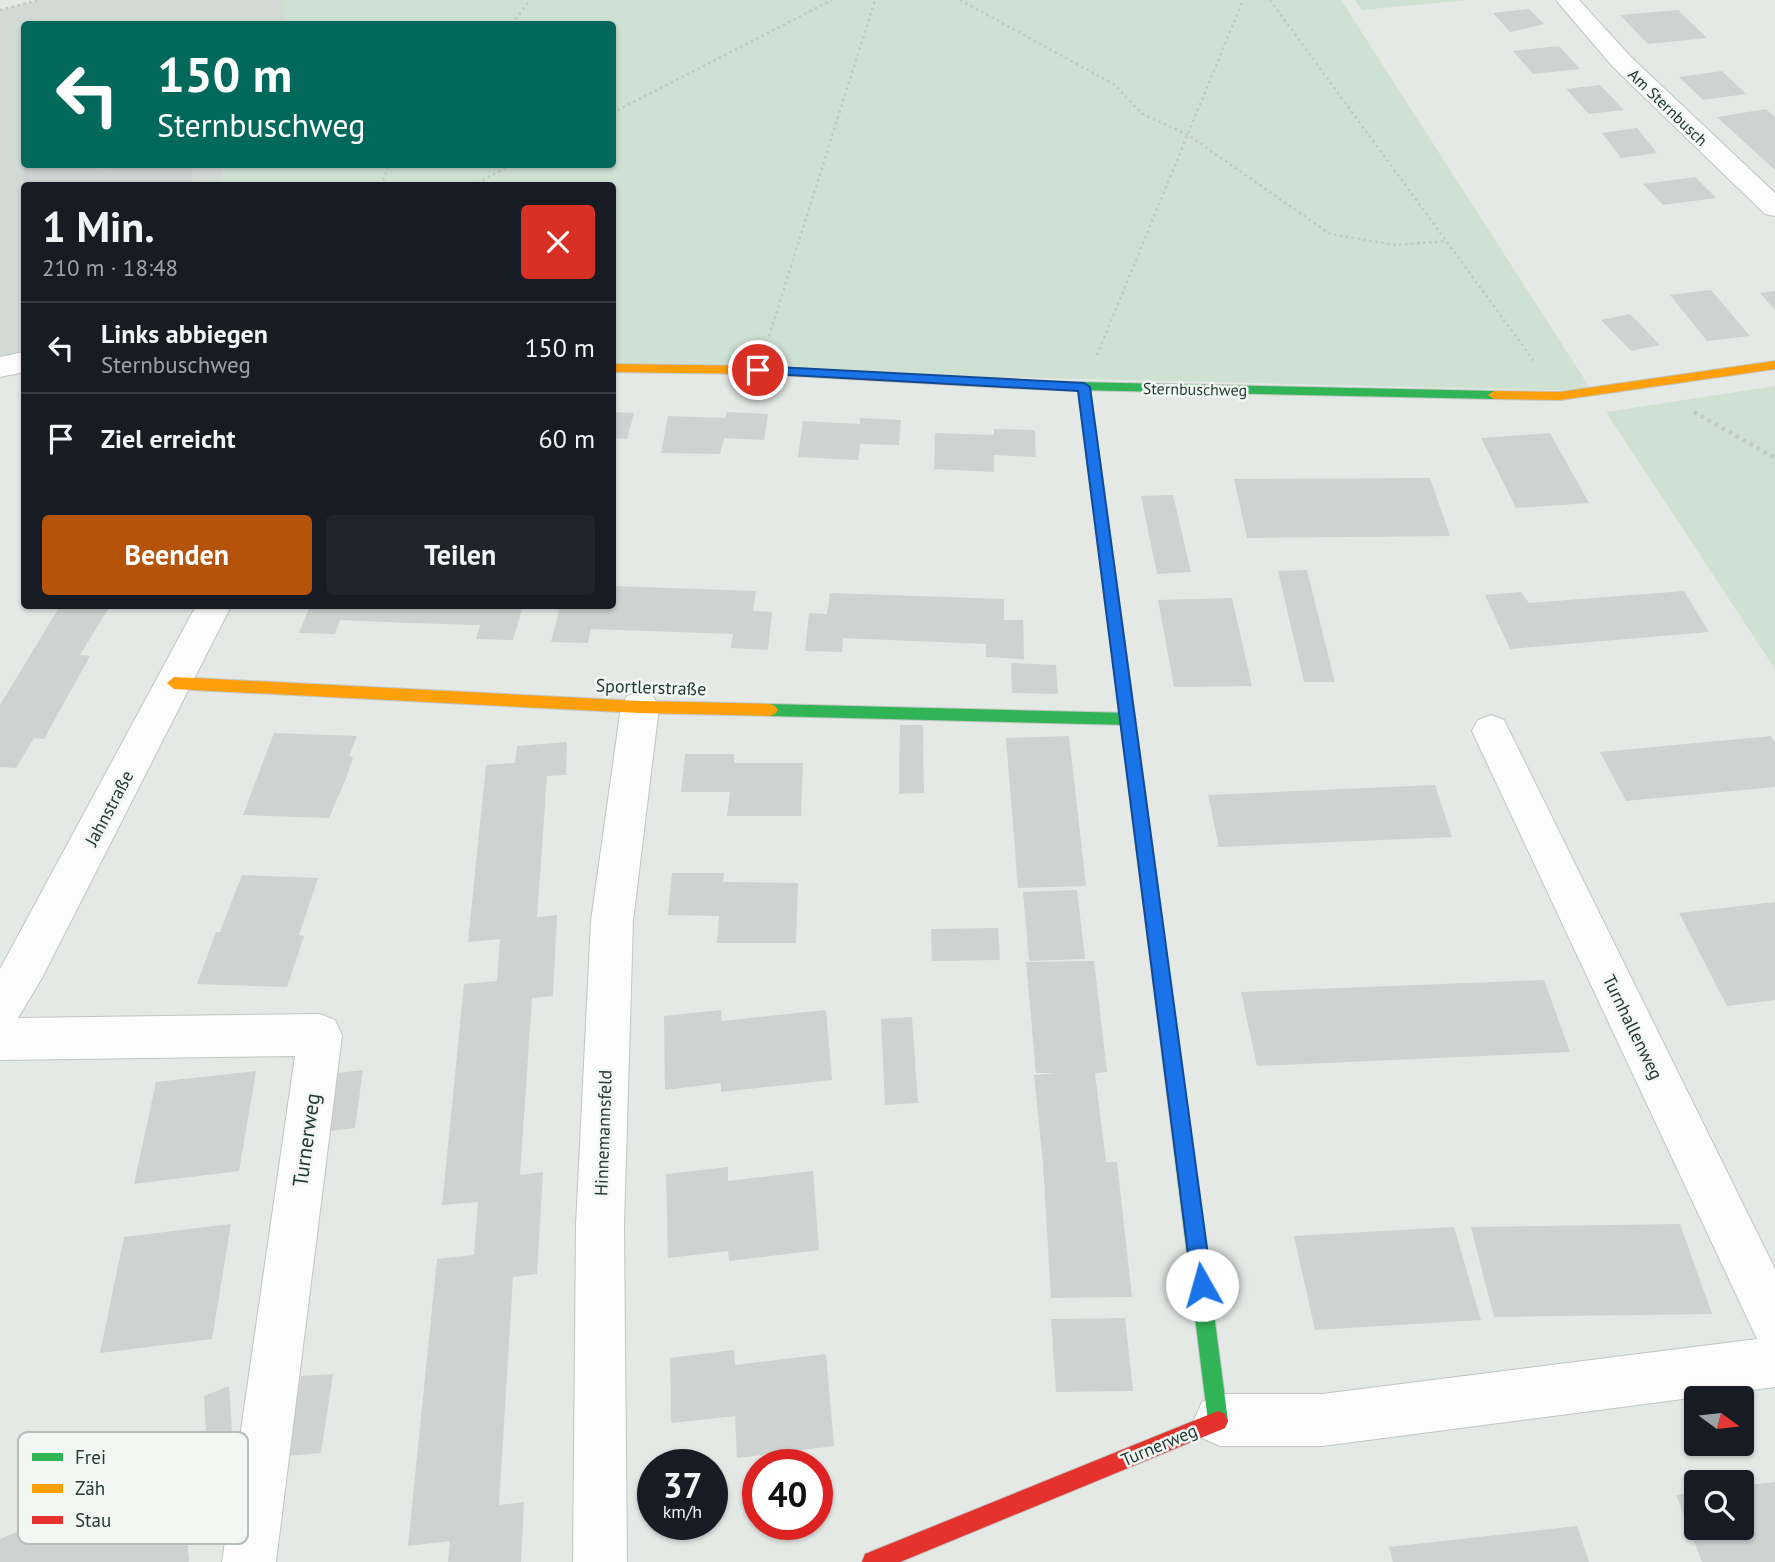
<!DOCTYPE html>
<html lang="de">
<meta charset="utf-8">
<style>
:root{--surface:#171b24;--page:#20242c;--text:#f1f3f6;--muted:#9ea1a6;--line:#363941;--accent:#b45309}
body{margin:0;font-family:"PT Sans",sans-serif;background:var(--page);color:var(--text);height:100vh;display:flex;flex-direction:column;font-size:26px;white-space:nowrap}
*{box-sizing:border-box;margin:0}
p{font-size:23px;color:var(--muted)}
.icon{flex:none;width:38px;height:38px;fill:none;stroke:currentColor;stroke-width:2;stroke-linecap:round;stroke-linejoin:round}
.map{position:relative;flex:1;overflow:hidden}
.sheet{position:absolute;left:21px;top:182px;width:595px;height:427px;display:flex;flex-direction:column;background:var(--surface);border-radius:7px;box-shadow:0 2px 5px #0004}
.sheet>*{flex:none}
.hud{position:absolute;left:21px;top:21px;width:595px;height:147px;border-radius:7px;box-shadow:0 2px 5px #0004;background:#00695c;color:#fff;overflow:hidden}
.needle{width:46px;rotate:105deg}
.tools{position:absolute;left:1684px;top:1386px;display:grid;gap:14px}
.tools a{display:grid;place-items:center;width:70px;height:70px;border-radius:7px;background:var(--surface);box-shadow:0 2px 5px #0004;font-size:35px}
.speed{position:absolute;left:637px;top:1449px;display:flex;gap:14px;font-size:35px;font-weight:700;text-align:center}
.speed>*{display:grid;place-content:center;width:91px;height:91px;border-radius:50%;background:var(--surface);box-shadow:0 2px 5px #0004;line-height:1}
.speed small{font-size:18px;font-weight:400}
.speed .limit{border:10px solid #d22;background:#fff;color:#111}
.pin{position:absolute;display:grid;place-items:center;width:60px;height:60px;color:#fff;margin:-30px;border:4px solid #fff;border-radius:50%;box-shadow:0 2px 7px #0007}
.me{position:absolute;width:77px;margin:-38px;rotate:353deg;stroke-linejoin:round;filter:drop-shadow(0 0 5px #0008)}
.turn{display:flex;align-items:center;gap:24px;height:147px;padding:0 21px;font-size:32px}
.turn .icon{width:91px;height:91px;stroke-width:2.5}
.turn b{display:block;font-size:49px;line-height:60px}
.round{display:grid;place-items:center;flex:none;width:74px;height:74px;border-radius:7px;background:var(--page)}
.head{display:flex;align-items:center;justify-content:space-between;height:119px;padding:0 21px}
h1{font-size:42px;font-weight:600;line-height:52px}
.cta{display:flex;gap:14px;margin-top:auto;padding:14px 21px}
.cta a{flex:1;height:80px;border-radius:7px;background:var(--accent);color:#fff;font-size:28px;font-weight:600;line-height:80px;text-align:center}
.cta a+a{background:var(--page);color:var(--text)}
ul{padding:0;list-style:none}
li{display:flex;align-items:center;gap:21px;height:91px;padding:0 21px;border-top:2px solid var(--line)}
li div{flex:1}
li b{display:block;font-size:26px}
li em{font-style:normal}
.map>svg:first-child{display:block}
</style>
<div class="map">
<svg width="1775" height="1562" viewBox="0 0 1775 1562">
<rect width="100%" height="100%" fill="#e4e9e6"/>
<path fill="#d2dad6" d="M39 0H284L285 24H24V164L224 165 221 185 24 186V362L0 367V10Z"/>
<path fill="#cee1d2" d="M284 0H1341L1592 391 613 368 612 186H221L224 165 612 164V24H285Z
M1355 0H1468L1362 10Z
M1775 386V669L1606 412Z"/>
<path fill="#ced2d0" d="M1529 9 1544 24 1510 32 1493 13Z
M1678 10 1707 38 1648 44 1620 15Z
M1559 46 1580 69 1533 74 1513 51Z
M1722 71 1746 94 1703 100 1679 77Z
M1600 85 1624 110 1589 114 1566 89Z
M1766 109 1775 117V170L1717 117Z
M1637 128 1657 153 1621 158 1602 133Z
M29 164H97L98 171 130 164H191L193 186H23L24 165Z
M1695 177 1716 198 1663 205 1643 184Z
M22 241H24V282L21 283Z
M1711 290 1750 336 1707 341 1670 295Z
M1775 291V310L1760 293Z
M1630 314 1660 345 1631 351 1601 320Z
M612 412 634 413 627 439 612 438Z
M727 412 768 414 764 440 724 438 720 454 661 453 668 416 725 418Z
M860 418 901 420 899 445 860 444 858 460 798 457 803 421 860 424Z
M994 429 1035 430 1036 457 994 455V472L934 469 935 433 994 435Z
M1550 433 1589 503 1516 508 1481 438Z
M1430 478 1450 536 1247 538 1234 479Z
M1173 495 1191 572 1157 574 1141 496Z
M1307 570 1335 682H1304L1278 571Z
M612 586 756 591 753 611 772 612 768 650 731 648 733 634 591 629 588 643 551 642 560 606H612Z
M1684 591 1709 632 1510 649 1485 595 1521 592 1529 603Z
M830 593 1004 599V620H1023L1024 659 986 657V644L843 638 842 652 805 651 809 613 827 614Z
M1232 598 1252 686 1174 687 1158 600Z
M60 606H110L80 655 90 656 44 739 34 738 16 768 0 767V705Z
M310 606H523L513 640 476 639 480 625 410 623 340 620 335 634 299 633Z
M1011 663 1056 665 1058 694 1012 693Z
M900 725H923L924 793 899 794Z
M274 733 357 736 349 756 353 757 347 776 329 818 243 815Z
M1069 736 1086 886 1018 888 1006 738Z
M1771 736 1775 743V787L1626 801 1600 752Z
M567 742 566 775 547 776 537 917 557 915 553 996 532 998 520 1175 543 1172 537 1274 513 1277 499 1505 524 1502 521 1562H448L450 1541 408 1546 437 1259 474 1255 478 1202 442 1205 464 984 497 981 500 939 468 942 486 765 515 763 517 746Z
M685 754H734V763H803L801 816H727L730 792H681Z
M1435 785 1452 837 1219 847 1208 795Z
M672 873H724L723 882 798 883 796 943H717L719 916 668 915Z
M242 875 318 878 299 935 304 936 287 987 197 984 216 932H220Z
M1077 890 1085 959 1029 961 1023 892Z
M1775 902V1000L1727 1006 1679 913Z
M998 928 1000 960 932 961 931 929Z
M1094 961 1107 1072 1095 1073 1106 1162H1117L1132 1297 1051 1298 1043 1163 1034 1075 1057 1073H1036L1026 962Z
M1544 980 1570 1052 1257 1066 1241 992Z
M721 1010 722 1021 826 1010 832 1080 721 1092V1083L665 1090 664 1016Z
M912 1017 918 1103 885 1105 881 1019Z
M363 1070 355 1128 329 1131 338 1073Z
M256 1071 239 1171 134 1184 156 1082Z
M728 1167V1181L813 1171 819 1250 729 1261 728 1251 668 1258 666 1174Z
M231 1224 212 1339 100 1353 124 1237Z
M1680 1224 1712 1314 1494 1317 1471 1227Z
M1454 1227 1481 1320 1315 1330 1294 1236Z
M1125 1318 1133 1391 1056 1392 1051 1319Z
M734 1350 735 1365 826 1354 834 1446 737 1458 735 1416 671 1423 670 1358Z
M333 1374 321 1453 287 1456 301 1376Z
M229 1386 234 1463 208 1472 204 1396Z
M182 1481 189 1562H0V1539L58 1514 59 1535Z
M1775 1482V1562H1702L1676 1495 1696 1492V1528H1741V1486Z
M1577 1526 1589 1562H1393L1389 1547Z"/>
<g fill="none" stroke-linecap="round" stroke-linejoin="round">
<g stroke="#c1c6c3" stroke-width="2">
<path id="street" d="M1556 0H1579L1631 57 1775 193V216L1765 214 1613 67Z
M24 352V372L0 377V357Z
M196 606H231L42 978 18 1018 320 1014 335 1020 342 1035 276 1562H222L295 1056 0 1060V969Z
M640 692 653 696 659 707 633 921 624 1225 627 1562H573L576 1225 591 921 621 707 627 696Z
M1491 715 1504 720 1775 1269V1387L1322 1446H1220L1202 1438 1194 1420 1202 1402 1220 1394H1322L1757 1339 1472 731 1478 720Z"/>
</g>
<g stroke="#c0c6c3" stroke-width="2">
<path id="fast" d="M1029 381 1494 391 1500 395 1494 399 1029 389 1023 385Z
M770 704 1128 713 1133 715 1136 719 1133 723 1128 725 770 716 765 714 762 710 765 706Z
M1137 783 1143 785 1145 790 1228 1421 1225 1428 1218 1431 1211 1428 1208 1421 1129 790 1131 785Z"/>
</g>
<g stroke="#c0c6c3" stroke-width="2">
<path id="slow" d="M1775 361V369L1560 400 1494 399 1488 395 1494 391 1560 392Z
M612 364 758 366 1029 381 1035 385 1029 389 758 374 612 372Z
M174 677 640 701 770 704 775 706 778 710 775 714 770 716 640 713 174 689 167 683Z"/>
</g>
<g stroke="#c0c6c3" stroke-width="2">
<path id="jam" d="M1084 384 1090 388 1145 790 1143 795 1137 797 1131 795 1129 790 1078 388Z
M1218 1411 1225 1414 1228 1421 1225 1428 900 1562H862L865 1554Z"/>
</g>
<path stroke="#c1c9c5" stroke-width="2.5" stroke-dasharray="2.5 3.5" stroke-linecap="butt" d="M960 0 1115 85 1141 113 1188 135 1330 234 1395 245 1447 241
M1270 0 1534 361
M0 10 39 0
M512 24 530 0
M612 113 832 0
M381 186 389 164
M472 186 513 164
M769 336 875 0
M1097 355 1243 0"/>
<path stroke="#c1c9c5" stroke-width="4.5" stroke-dasharray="3.5 4.5" stroke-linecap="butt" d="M1694 412 1775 458"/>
<use href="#street" fill="#fbfcfb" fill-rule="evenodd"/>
<use href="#fast" fill="#30b455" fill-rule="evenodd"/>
<use href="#slow" fill="#ff9f0a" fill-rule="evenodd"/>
<use href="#jam" fill="#e5322d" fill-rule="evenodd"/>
</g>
<path fill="#1a73e8" stroke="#114b97" stroke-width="2" d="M758 366 1084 383 1090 387 1212 1285 1210 1292 1202 1295 1195 1292 1192 1285 1078 391 753 373V367Z"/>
<g text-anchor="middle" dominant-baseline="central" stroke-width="5" stroke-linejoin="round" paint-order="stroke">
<g font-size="16" fill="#233a33" stroke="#f2f7f4">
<text transform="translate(1668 107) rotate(44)">Am Sternbusch</text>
<text transform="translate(1195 389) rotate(1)">Sternbuschweg</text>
</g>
<g font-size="18" fill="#233a33" stroke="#f2f7f4">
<text transform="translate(651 687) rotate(2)">Sportlerstraße</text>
<text transform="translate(109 808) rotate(-62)">Jahnstraße</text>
<text transform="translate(1633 1027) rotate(64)">Turnhallenweg</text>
<text transform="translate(603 1133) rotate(-88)">Hinnemannsfeld</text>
<text transform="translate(1159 1445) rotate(-23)">Turnerweg</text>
</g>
<g font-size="21" fill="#233a33" stroke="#f2f7f4">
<text transform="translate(306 1140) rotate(-82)">Turnerweg</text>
</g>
</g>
<rect x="18" y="1432" width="230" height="112" rx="10" fill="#f2f7f4" stroke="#b4beba" stroke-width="2"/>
<rect x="32" y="1453" width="31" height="8" fill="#30b455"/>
<rect x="32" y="1484" width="31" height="9" fill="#ff9f0a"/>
<rect x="32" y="1516" width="31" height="8" fill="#e5322d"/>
<g font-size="19" fill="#233a33">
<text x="75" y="1464">Frei</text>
<text x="75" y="1495">Zäh</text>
<text x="75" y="1527">Stau</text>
</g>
</svg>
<div class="tools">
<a><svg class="needle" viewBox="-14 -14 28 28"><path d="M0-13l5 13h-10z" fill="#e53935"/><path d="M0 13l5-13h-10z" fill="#9ea1a6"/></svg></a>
<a><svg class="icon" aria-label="search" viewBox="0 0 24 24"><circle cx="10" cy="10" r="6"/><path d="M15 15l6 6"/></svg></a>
</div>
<div class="speed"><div>37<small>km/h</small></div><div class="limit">40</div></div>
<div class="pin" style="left:758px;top:370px;background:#d93025"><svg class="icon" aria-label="arrive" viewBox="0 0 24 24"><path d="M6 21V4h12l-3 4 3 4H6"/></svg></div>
<svg class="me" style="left:1202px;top:1285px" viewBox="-20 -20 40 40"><circle r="19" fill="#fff"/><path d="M0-13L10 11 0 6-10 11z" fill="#1a73e8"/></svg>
<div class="hud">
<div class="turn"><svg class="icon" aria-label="left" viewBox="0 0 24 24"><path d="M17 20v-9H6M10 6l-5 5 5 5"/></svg><div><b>150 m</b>Sternbuschweg</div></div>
</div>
<section class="sheet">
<div class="head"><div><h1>1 Min.</h1><p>210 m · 18:48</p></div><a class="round" style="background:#d93025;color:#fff"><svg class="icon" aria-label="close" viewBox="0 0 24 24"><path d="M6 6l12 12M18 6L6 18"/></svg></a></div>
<ul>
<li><svg class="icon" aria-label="left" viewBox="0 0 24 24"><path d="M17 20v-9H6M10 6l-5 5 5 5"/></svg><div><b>Links abbiegen</b><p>Sternbuschweg</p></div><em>150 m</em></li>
<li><svg class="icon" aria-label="arrive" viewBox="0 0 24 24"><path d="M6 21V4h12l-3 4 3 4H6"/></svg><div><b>Ziel erreicht</b></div><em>60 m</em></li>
</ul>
<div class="cta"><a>Beenden</a><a>Teilen</a></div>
</section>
</div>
